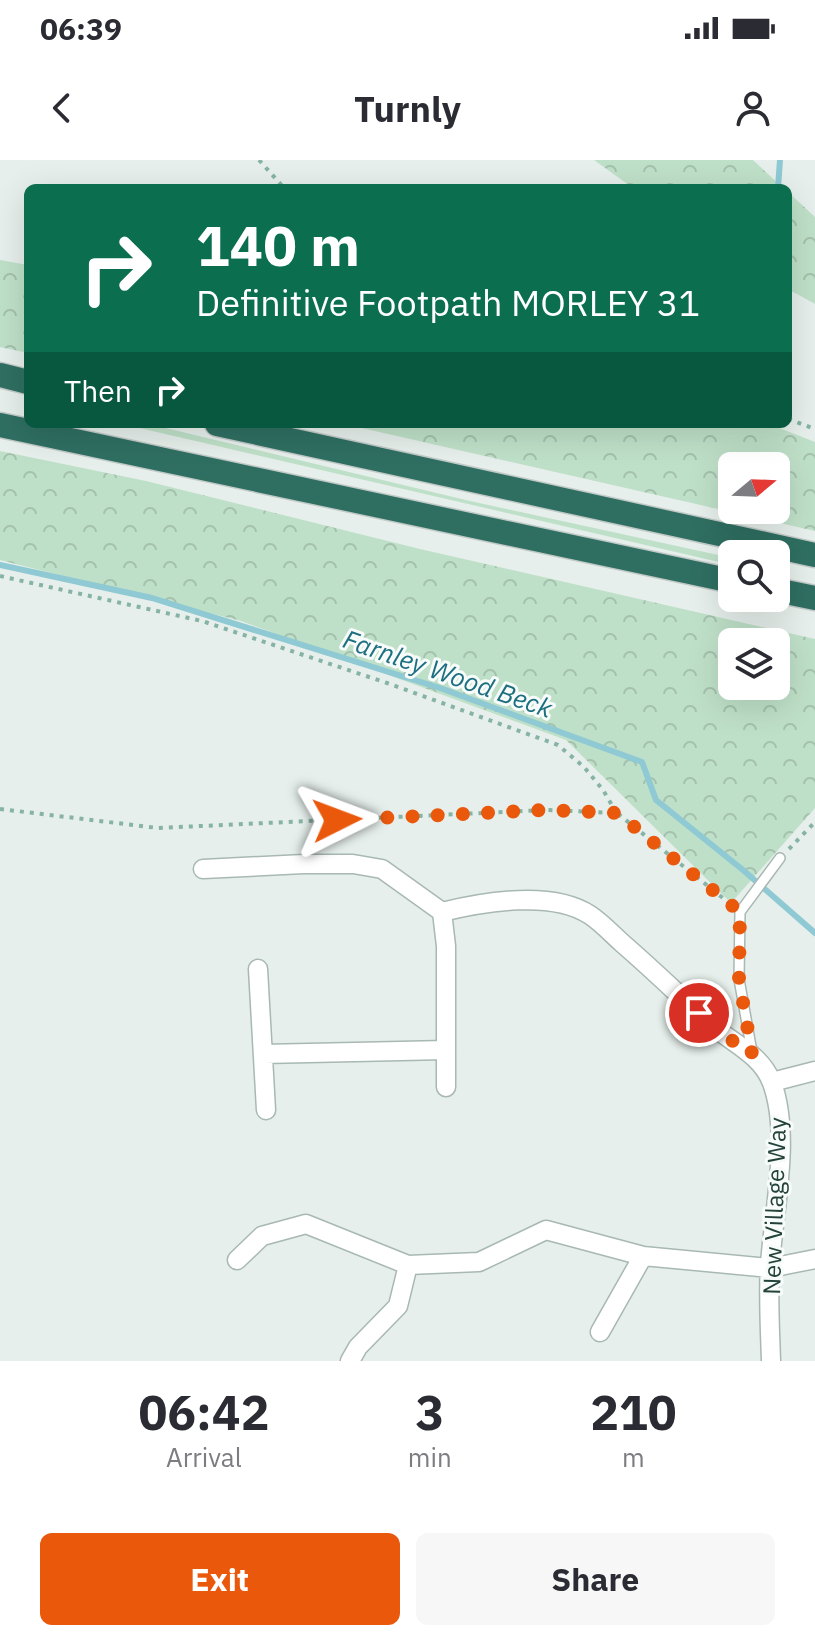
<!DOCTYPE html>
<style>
:root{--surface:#fff;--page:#f7f7f7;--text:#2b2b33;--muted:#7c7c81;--accent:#ea580c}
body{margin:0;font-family:"IBM Plex Sans",sans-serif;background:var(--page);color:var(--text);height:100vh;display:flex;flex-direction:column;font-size:30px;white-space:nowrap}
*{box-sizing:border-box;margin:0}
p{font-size:26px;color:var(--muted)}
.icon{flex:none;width:44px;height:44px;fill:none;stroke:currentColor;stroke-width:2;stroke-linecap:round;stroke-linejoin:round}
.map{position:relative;height:1201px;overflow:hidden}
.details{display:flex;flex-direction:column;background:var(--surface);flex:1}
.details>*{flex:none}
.guide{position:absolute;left:24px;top:24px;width:768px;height:244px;border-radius:12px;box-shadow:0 8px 32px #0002;background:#0b6e4f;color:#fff;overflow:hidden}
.needle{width:52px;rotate:71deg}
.fabs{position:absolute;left:718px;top:292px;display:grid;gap:16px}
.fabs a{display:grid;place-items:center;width:72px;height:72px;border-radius:12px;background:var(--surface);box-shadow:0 8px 32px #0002;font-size:40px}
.pin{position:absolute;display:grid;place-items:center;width:68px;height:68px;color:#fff;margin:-34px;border:4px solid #fff;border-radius:50%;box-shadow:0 2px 8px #0007}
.me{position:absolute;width:88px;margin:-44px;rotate:87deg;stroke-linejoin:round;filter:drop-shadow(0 0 6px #0008)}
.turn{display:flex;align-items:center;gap:28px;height:168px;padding:0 40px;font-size:36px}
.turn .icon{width:104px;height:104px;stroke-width:2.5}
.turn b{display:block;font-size:56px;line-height:68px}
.then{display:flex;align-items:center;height:76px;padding:0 40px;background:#0003;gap:16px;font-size:30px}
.eta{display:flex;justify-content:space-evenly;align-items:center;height:136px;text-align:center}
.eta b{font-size:48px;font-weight:700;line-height:56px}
.primary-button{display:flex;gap:16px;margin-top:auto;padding:16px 40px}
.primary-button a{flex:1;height:92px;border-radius:12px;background:var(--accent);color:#fff;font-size:32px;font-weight:700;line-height:92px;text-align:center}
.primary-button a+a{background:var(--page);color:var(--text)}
.status{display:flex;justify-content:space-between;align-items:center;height:56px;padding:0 40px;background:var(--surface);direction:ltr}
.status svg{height:22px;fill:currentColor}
header{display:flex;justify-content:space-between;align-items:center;height:104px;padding:0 40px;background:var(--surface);font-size:36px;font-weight:700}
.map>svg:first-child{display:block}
</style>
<div class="status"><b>06:39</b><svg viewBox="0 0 49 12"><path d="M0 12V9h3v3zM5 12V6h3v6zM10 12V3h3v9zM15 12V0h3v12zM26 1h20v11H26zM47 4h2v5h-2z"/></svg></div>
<header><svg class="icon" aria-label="back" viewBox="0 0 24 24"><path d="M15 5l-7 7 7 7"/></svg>Turnly<svg class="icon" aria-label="person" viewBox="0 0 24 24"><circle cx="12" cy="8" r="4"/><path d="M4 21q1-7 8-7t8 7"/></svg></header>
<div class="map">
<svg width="815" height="1201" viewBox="0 0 815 1201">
<defs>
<pattern id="forest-crowns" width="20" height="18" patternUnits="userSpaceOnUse" patternTransform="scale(2)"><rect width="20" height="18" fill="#bfe0c8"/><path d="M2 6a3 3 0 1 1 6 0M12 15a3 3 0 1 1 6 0" fill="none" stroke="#a4c1ad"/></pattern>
</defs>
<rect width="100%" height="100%" fill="#e6efeb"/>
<path fill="#bfe0c8" d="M122 264H149L470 341 732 398V405Z"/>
<path fill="url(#forest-crowns)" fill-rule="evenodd" d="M594 0H753L783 28H633Z
M788 32 815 57V144L788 129Z
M0 100 28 105V193L0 187Z
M344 264H769L815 282V371ZM732 306H776V350H732Z
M0 291 146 321 420 389 815 479V648L731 743 566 580 241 461 0 400ZM776 482V526H732V482Z"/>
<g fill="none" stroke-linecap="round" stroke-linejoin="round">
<path stroke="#8ec9d4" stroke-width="6" d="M778 28 780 0
M0 405 152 438 440 528 642 602 656 640 743 710 815 773"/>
<g stroke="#a8b8b2" stroke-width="12">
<path id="service" d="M752 892 739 819 740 752 780 698"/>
</g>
<g stroke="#a8b8b2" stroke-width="21">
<path id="minor" d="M203 709 304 704H353L382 709 442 752C483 742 552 730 590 755 602 763 612 774 622 783 651 808 679 835 707 861 729 882 761 893 772 923 791 975 774 1049 770 1104 768 1136 770 1169 771 1201
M442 752 446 786V927
M258 809 266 950
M263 894 446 890
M772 922 815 911
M237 1100 262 1076 306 1064 408 1105 479 1102 546 1070 643 1096 770 1108 815 1099
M600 1172 643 1096
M350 1201 358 1187 398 1146 408 1105"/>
</g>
<g stroke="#c2cac8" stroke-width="27">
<path id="motorway" d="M0 215 28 222
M217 264 815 395
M0 265 732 421
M776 430 815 438"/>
</g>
<path stroke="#86b3a5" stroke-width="4" stroke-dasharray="4 6" stroke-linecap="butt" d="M259 0 284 28
M788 259 815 269
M0 416 202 461 387 523 558 585 584 607 603 630 616 652
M0 649 158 668 546 650 617 653 729 743
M789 689 815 662"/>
<use href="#service" stroke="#fff" stroke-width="9"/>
<use href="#minor" stroke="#fff" stroke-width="18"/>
<use href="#motorway" stroke="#2f6f62" stroke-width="24"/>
</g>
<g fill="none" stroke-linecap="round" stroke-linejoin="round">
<path stroke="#ea580c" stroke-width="14" stroke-dasharray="0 25.2" d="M337 660 546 650 617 653 740 752 739 819 752 894 718 871 699 853"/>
</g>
<g text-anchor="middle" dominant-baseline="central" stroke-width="6" stroke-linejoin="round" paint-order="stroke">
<g font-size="24" fill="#24423a" stroke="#f7fbf9">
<text transform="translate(774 1046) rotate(-88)">New Village Way</text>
</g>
<g font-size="26" font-style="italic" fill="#1c6f80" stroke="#f7fbf9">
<text transform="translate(448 513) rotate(19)">Farnley Wood Beck</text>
</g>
</g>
</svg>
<div class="fabs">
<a><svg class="needle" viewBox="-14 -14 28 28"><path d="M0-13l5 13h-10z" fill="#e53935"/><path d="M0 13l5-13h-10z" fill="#7c7c81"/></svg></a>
<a><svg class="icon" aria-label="search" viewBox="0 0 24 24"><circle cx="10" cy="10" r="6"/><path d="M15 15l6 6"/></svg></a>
<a><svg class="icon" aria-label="layers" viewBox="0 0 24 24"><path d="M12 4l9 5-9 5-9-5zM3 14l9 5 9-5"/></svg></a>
</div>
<div class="pin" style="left:699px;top:853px;background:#d93025"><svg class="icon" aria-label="arrive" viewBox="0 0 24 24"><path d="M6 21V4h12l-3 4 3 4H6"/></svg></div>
<svg class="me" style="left:337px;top:660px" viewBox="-20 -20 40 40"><path d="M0-17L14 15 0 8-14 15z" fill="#ea580c" stroke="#fff" stroke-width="4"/></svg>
<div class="guide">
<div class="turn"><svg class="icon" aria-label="right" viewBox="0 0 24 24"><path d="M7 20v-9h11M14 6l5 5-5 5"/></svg><div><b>140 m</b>Definitive Footpath MORLEY 31</div></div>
<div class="then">Then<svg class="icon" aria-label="right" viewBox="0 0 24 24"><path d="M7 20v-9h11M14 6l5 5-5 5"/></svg></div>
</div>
</div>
<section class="details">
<div class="eta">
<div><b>06:42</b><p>Arrival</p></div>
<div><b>3</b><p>min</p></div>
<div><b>210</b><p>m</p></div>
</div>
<div class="primary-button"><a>Exit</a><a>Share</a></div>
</section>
